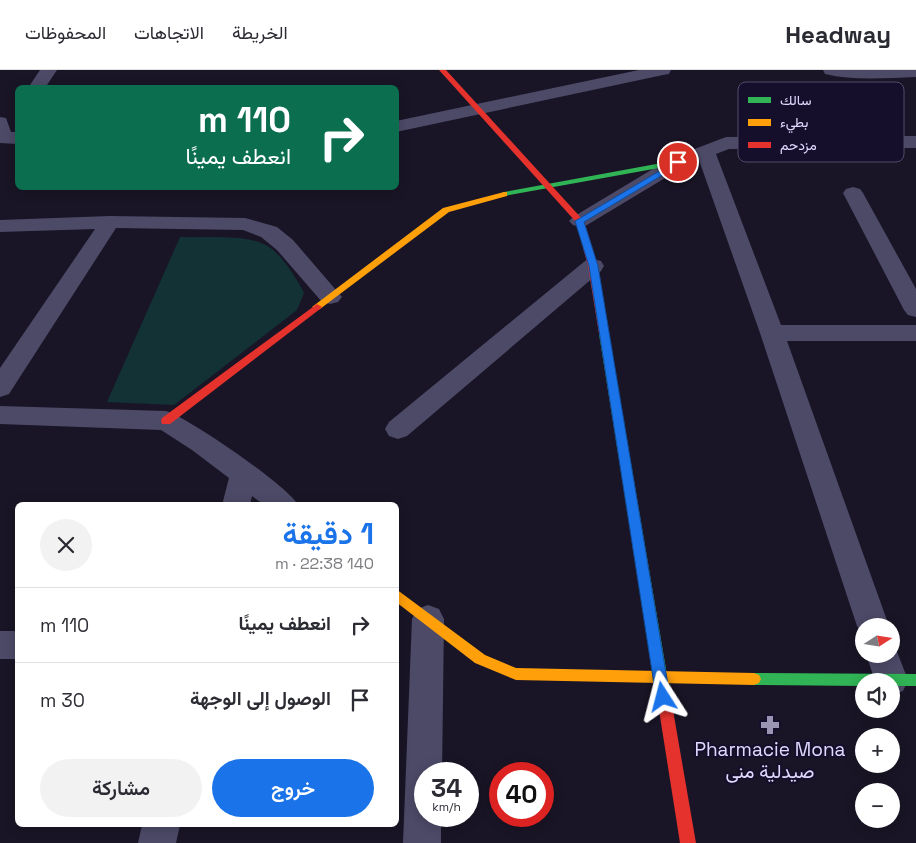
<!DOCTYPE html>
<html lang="ar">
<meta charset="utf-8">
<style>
:root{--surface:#fff;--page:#f2f2f3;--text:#2b2b33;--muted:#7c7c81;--line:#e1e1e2;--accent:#1a73e8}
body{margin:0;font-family:"Space Grotesk",Vazirmatn,sans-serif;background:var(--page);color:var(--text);direction:rtl;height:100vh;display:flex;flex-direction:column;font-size:19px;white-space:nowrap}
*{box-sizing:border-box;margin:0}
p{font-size:16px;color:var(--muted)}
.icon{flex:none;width:28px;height:28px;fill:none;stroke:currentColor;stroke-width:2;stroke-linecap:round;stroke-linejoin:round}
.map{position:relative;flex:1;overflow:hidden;direction:ltr}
.sheet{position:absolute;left:15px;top:432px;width:384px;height:325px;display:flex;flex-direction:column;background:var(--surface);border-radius:8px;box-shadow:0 2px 12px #0003;direction:rtl}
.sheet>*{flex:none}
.top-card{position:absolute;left:15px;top:15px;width:384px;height:105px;border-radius:8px;box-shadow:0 2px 12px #0003;direction:rtl;background:#0b6e4f;color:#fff;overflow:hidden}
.needle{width:32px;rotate:78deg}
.buttons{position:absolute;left:855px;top:548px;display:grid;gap:10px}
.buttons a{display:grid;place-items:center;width:45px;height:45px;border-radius:50%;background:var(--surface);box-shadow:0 2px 12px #0003;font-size:25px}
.speed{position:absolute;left:414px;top:692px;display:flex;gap:10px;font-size:25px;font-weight:700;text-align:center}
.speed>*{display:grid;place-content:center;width:65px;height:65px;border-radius:50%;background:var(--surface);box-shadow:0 2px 12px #0003;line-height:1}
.speed small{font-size:12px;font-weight:400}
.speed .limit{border:8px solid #d22;background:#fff;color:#111}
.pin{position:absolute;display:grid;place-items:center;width:42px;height:42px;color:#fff;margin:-21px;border:2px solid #fff;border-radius:50%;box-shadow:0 1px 5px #0007}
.me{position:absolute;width:55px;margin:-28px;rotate:351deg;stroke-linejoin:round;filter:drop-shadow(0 0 4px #0008)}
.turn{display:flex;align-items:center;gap:18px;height:105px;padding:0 25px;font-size:22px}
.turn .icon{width:65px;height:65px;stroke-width:2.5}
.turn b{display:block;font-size:35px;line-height:42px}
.round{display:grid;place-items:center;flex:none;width:52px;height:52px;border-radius:26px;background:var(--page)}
.overview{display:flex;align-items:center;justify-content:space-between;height:85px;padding:0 25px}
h1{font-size:30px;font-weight:600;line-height:38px;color:var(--accent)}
.button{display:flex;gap:10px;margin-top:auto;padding:10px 25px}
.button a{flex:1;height:58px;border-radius:30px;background:var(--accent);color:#fff;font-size:20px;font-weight:600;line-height:58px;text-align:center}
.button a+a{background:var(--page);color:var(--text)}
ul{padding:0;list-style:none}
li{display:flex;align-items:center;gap:15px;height:75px;padding:0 25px;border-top:1px solid var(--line)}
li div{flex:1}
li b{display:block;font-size:19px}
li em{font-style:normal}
header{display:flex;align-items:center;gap:30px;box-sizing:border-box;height:70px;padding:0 25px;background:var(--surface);border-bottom:1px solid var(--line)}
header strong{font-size:24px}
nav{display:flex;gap:28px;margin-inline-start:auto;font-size:18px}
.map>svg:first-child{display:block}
</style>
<header>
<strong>Headway</strong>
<nav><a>الخريطة</a><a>الاتجاهات</a><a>المحفوظات</a></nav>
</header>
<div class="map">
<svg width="916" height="773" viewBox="0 0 916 773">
<rect width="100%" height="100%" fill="#191526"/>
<path fill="#123235" d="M180 167C204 168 249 163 269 177 283 186 297 209 304 223L297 240 174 335 107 332Z"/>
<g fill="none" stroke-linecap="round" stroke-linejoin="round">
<path fill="#4c4a67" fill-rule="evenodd" d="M40 0H57L45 18H28Z
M639 0H671L669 4 663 5 396 62V51Z
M823 0H916V7C886 8 854 11 825 4Z
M0 47 6 48 11 62H18V74L0 73Z
M916 66V78L729 79 716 84 781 255H916V271H787L889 556H864V567L857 556 760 263 699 90 685 96 587 155 580 157 573 155 569 151 573 147 671 88 726 67Z
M853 117 860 119 863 123 916 219V247L908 245 904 240 843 123 846 119Z
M110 146 245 148 277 157 293 170 342 227 338 232 330 234 322 232 277 180 261 167 243 160 116 158 9 324 0 327V298L95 159 0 162V150Z
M593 189 601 191 604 196 601 201 407 366 398 369 389 366 385 359 389 352 585 191Z
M0 336 166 341C189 348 288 416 298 435H264L252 426 250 435H222L229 408 192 380 161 360 0 354Z
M428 535 439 539 444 549 442 704H425V746H441V773H403L412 549 417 539Z
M0 561H18V589H0Z
M891 573 894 574 908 610 903 621 891 625V611H875L866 584H891Z
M142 755H180L176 773H138Z"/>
<path fill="#30b455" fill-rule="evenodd" d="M678 90H681V94L504 126 500 124 504 122Z
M604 261 609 264 673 640 671 645 666 647 661 645 659 640 599 264Z
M754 603 916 604V616H891V611H864V616L754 615 749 613 747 609 749 605Z"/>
<path fill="#ff9f0a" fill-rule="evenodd" d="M504 122H507V126L449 142 320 239 317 240 312 237 443 138Z
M396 519 485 585 516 598 754 603 759 605 761 609 759 613 754 615 516 610 475 593 396 532Z"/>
<path fill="#e5322d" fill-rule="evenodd" d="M439 0H446L584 151 598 196 609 264 607 266H601L599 264 588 196 576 152Z
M317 234 322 237 320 239 170 354H162L161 351 162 348Z
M666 633 671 635 673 640 696 773H680L659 640 661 635Z"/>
</g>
<path fill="#1a73e8" stroke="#114b97" d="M678 90 682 92 681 94 584 152 598 196 670 627 668 631 663 633 658 631 656 627 589 196 575 151Z"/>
<defs>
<g id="pharmacy-bare" transform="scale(1.5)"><path d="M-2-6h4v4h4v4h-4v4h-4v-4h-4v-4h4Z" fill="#9a95b3" stroke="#150f2c" stroke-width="2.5" paint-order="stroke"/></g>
</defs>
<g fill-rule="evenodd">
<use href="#pharmacy-bare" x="770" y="655"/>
</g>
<g text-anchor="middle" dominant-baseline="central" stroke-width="4" stroke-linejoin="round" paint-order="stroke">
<g font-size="19" fill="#e0daff" stroke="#150f2c">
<text x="770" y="679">Pharmacie Mona<tspan x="770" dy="22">صيدلية منى</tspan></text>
</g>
</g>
<rect x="738" y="12" width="166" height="80" rx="8" fill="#150f2c" stroke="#524c6b" stroke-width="1"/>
<rect x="748" y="27" width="23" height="6" fill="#30b455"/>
<rect x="748" y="49" width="23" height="7" fill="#ff9f0a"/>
<rect x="748" y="72" width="23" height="6" fill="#e5322d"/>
<g font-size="14" fill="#e0daff">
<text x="780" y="35">سالك</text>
<text x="780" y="57">بطيء</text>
<text x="780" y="80">مزدحم</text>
</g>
</svg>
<div class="buttons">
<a><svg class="needle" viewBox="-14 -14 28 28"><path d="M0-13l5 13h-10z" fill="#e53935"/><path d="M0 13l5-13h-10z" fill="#7c7c81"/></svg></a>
<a><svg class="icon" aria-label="sound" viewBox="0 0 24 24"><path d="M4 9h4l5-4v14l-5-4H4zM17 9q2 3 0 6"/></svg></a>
<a>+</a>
<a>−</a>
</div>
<div class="speed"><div>34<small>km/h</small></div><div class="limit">40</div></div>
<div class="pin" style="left:678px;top:92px;background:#d93025"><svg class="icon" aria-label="arrive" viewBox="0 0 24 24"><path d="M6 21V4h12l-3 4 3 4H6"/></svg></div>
<svg class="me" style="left:663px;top:627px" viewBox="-20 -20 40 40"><path d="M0-17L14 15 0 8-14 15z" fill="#1a73e8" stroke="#fff" stroke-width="4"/></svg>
<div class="top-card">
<div class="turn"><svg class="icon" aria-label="right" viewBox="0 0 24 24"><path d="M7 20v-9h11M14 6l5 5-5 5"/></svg><div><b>110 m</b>انعطف يمينًا</div></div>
</div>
<section class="sheet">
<div class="overview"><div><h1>1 دقيقة</h1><p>140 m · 22:38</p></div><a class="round"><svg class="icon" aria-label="close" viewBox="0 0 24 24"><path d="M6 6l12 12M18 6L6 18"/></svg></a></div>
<ul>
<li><svg class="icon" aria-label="right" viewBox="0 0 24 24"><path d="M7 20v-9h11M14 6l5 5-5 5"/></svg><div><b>انعطف يمينًا</b></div><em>110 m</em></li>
<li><svg class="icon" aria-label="arrive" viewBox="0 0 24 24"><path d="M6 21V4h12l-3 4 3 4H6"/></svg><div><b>الوصول إلى الوجهة</b></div><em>30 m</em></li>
</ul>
<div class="button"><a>خروج</a><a>مشاركة</a></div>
</section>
</div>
